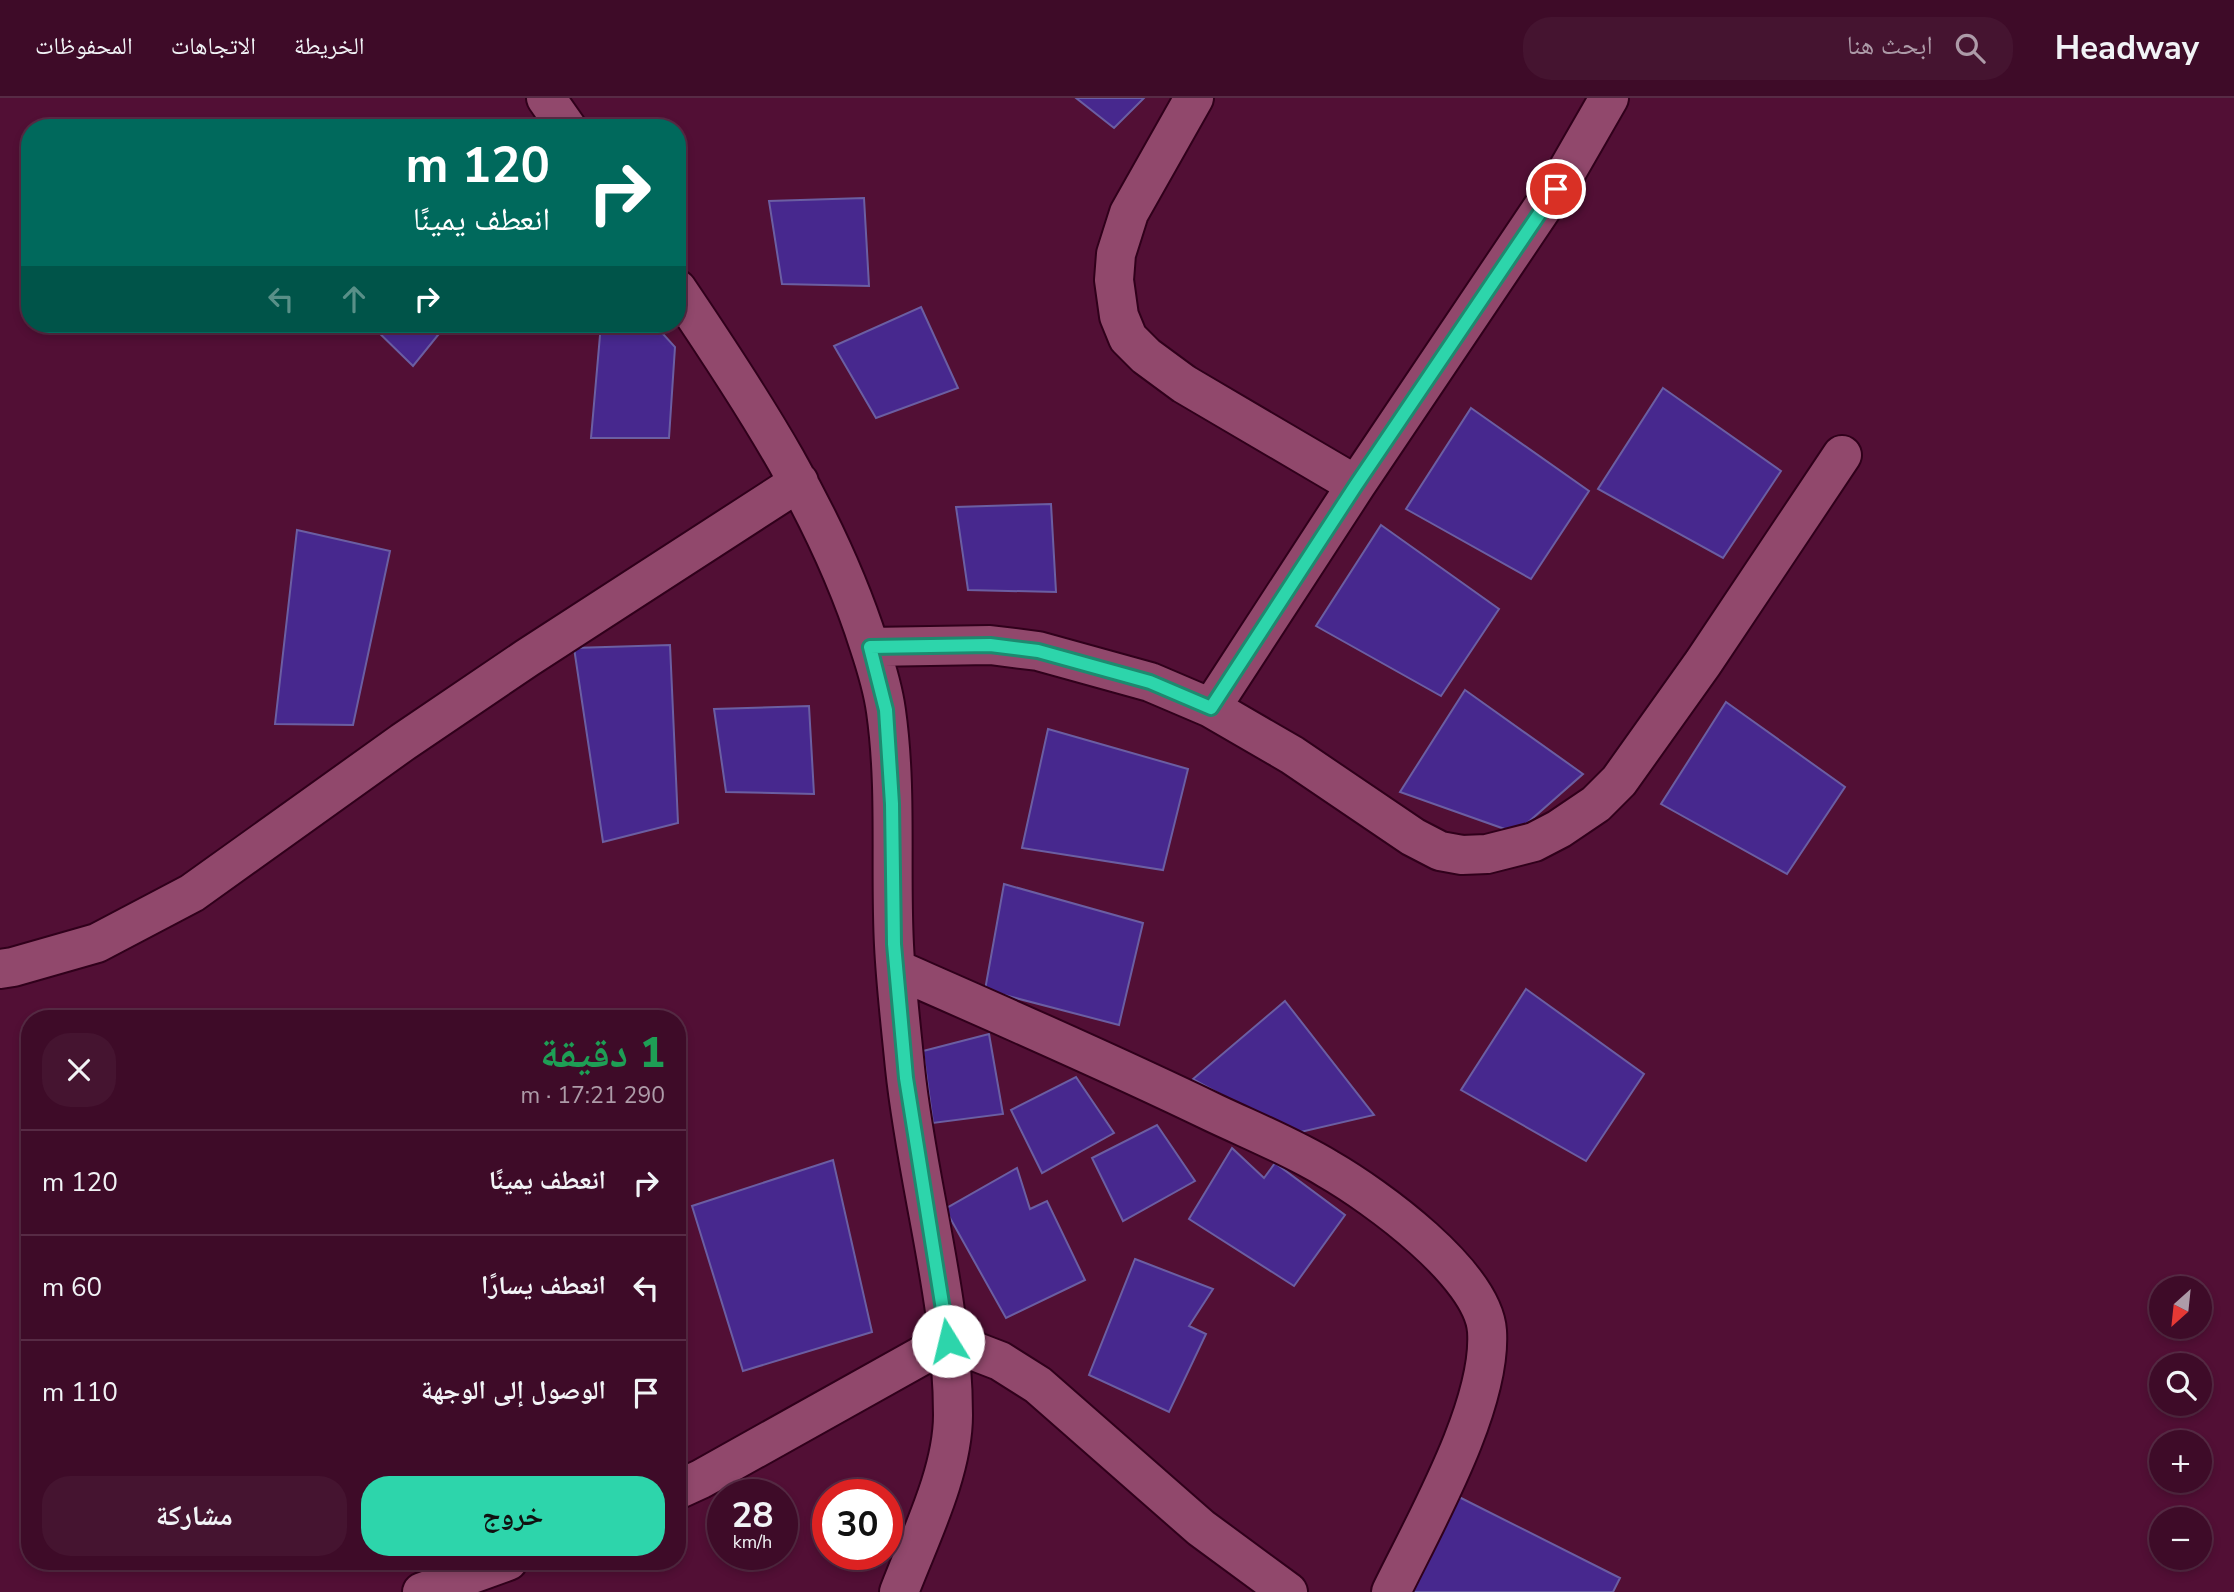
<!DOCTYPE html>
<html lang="ar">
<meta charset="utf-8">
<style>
:root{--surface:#3e0b28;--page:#451430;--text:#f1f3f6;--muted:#ad9ba8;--line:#572b45;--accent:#2dd5ab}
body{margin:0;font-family:"Nunito Sans","Noto Naskh Arabic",sans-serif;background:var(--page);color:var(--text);direction:rtl;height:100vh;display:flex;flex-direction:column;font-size:26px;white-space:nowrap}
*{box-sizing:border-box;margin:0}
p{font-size:23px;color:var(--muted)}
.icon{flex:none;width:38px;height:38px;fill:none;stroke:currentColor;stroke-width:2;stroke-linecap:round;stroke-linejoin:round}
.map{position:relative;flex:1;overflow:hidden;direction:ltr}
.details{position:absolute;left:21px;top:912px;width:665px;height:560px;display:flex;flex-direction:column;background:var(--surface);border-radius:28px;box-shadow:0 4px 10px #0003,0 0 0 2px var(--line);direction:rtl}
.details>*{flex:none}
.guide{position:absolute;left:21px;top:21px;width:665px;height:214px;border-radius:28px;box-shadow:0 4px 10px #0003,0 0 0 2px var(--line);direction:rtl;background:#00695c;color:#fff;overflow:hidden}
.needle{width:46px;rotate:207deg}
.buttons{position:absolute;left:2149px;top:1178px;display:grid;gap:14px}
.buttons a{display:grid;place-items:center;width:63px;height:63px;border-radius:50%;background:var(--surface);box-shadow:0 4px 10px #0003,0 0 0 2px var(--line);font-size:35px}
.speed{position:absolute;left:707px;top:1381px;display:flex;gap:14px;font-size:35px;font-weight:700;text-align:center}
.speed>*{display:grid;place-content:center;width:91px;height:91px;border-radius:50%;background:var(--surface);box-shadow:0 4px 10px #0003,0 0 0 2px var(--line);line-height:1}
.speed small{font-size:18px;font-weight:400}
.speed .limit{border:10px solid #d22;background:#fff;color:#111}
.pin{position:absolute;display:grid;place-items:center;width:60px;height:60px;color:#fff;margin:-30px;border:4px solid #fff;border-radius:50%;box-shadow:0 2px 7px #0007}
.me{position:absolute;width:77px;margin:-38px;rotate:351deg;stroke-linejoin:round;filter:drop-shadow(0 0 5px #0008)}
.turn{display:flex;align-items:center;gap:24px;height:147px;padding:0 21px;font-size:32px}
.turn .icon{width:91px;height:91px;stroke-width:2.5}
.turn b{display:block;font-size:49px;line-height:60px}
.lanes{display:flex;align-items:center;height:66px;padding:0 21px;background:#0003;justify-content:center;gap:35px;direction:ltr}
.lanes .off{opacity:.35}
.round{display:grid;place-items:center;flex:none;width:74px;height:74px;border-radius:28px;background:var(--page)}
.overview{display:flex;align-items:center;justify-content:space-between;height:119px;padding:0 21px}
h1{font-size:42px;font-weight:800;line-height:52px;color:#1e9e55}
.cta{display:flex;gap:14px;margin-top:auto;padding:14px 21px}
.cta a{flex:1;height:80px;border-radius:28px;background:var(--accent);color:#111;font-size:28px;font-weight:800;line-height:80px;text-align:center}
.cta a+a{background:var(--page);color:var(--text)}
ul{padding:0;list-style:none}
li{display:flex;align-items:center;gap:21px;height:105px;padding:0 21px;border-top:2px solid var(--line)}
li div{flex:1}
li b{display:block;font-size:26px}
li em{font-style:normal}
header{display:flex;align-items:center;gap:42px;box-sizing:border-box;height:98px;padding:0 35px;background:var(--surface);border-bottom:2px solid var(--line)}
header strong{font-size:33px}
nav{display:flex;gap:38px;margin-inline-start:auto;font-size:24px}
.search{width:490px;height:63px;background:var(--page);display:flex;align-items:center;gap:18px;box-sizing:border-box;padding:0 24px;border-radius:28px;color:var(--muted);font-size:26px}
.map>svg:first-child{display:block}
</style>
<header>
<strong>Headway</strong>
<div class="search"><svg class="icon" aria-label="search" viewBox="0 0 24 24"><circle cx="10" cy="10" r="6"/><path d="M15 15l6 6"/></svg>ابحث هنا</div>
<nav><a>الخريطة</a><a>الاتجاهات</a><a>المحفوظات</a></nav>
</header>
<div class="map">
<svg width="2234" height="1494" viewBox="0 0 2234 1494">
<rect width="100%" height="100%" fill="#520f35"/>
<path fill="#47288e" stroke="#6b5ea2" stroke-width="2" d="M1076 0H1144L1114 30Z
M864 100 869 188 782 186 769 103Z
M921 209 958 290 876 320 834 248Z
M370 226H447L413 268Z
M601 226H654L675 249 669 340H591Z
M1663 290 1781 373 1723 460 1598 391Z
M1471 310 1589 393 1531 481 1406 411Z
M1051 406 1056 494 968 492 956 409Z
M1381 427 1499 511 1441 598 1316 528Z
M297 432 390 453 353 627 275 626Z
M670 547 678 725 603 744 574 550Z
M1465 592 1583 676 1516 735 1400 694Z
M1726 604 1845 689 1787 776 1661 706Z
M809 608 814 696 726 694 714 611Z
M1048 631 1188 671 1163 772 1022 750Z
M1004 786 1143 825 1119 927 985 892Z
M1526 891 1644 976 1586 1063 1461 992Z
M1285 903 1374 1017 1292 1036 1193 981Z
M989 936 1003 1016 933 1025 923 953Z
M1076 979 1114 1035 1042 1075 1011 1012Z
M1157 1027 1195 1083 1123 1123 1092 1060Z
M1232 1050 1264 1080 1275 1065 1345 1117 1294 1188 1189 1121Z
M833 1062 872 1234 743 1273 692 1108Z
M1017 1070 1030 1111 1047 1103 1085 1182 1006 1220 945 1111Z
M1135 1161 1213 1191 1189 1228 1206 1236 1169 1314 1089 1277Z
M677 1288 685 1333 677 1337Z
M1457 1398 1620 1480 1613 1494H1402Z"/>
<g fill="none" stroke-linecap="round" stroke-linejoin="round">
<g stroke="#30001b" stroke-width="42">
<path id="minor" d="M546 0 567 30
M1194 0 1129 115 1116 156 1114 182 1119 218 1128 240 1146 258 1184 286 1356 387
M677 191C752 302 828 417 869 547 876 568 883 591 886 613 897 690 890 770 894 847 896 888 901 929 905 970 917 1086 953 1200 953 1317 953 1375 919 1441 899 1494
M870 549 990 547 1038 553 1150 584 1211 610 1292 657 1413 739 1440 753 1462 757 1487 756 1534 744 1559 731 1596 706 1619 683 1703 565 1842 357
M1211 610 1356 387 1567 73 1609 0
M0 871 13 869 97 845 192 795 403 644 527 560 799 384
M896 871C1003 918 1109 964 1214 1015 1252 1033 1292 1049 1328 1071 1375 1098 1483 1176 1487 1233 1492 1308 1424 1426 1391 1494
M677 1392 701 1381 948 1243 1000 1263 1038 1287 1201 1430 1288 1494
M422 1494 508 1463"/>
</g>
<use href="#minor" stroke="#91486c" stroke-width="38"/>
</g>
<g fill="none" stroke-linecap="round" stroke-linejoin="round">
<g stroke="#1d8a6f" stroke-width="18">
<path id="route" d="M948 1243 906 980 894 846 892 706 886 612 870 549 990 547 1038 553 1150 584 1211 610 1356 387 1556 91"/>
</g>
<use href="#route" stroke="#2dd5ab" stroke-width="12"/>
</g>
</svg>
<div class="buttons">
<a><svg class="needle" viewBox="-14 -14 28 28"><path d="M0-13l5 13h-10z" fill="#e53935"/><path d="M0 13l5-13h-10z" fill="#ad9ba8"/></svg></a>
<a><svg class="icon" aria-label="search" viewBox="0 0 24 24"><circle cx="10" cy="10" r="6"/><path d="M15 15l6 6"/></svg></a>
<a>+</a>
<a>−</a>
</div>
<div class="speed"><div>28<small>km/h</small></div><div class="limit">30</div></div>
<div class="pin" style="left:1556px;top:91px;background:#d93025"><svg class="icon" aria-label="arrive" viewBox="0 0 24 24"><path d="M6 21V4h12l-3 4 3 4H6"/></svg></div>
<svg class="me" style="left:948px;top:1243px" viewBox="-20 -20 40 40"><circle r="19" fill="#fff"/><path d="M0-13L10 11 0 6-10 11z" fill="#2dd5ab"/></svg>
<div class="guide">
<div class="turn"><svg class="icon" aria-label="right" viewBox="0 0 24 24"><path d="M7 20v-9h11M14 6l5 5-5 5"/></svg><div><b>120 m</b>انعطف يمينًا</div></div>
<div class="lanes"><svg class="icon off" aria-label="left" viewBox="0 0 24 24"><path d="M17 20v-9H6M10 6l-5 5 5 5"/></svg><svg class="icon off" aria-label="ahead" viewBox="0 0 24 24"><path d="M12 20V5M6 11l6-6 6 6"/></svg><svg class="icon" aria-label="right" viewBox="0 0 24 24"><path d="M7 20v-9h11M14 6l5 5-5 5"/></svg></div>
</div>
<section class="details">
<div class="overview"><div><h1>1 دقيقة</h1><p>290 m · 17:21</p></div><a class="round"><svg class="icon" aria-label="close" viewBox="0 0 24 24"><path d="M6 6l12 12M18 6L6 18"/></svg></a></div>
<ul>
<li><svg class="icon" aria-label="right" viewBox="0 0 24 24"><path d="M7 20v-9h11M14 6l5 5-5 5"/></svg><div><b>انعطف يمينًا</b></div><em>120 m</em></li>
<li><svg class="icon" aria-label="left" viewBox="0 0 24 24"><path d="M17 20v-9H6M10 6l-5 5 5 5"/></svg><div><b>انعطف يسارًا</b></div><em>60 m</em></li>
<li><svg class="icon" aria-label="arrive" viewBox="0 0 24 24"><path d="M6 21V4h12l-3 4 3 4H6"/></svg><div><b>الوصول إلى الوجهة</b></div><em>110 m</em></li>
</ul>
<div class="cta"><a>خروج</a><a>مشاركة</a></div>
</section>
</div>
